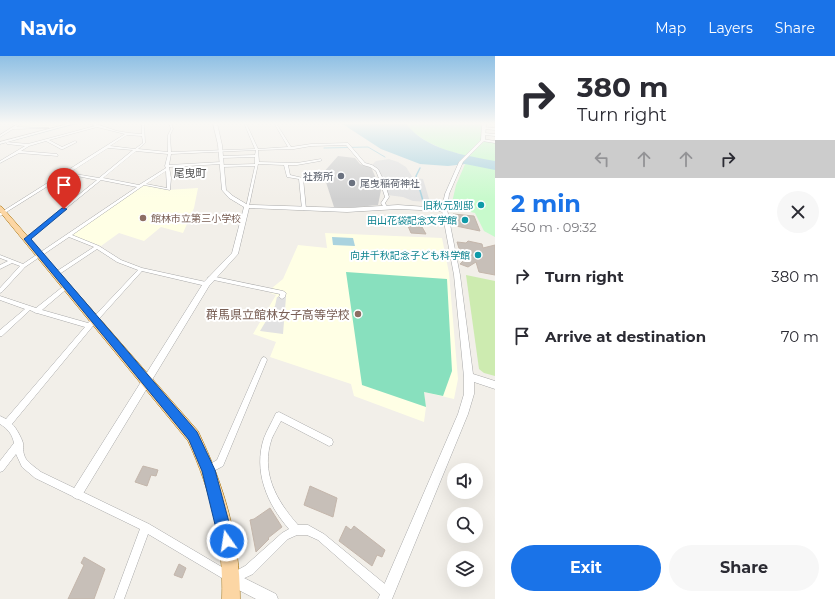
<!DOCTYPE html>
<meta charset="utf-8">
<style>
:root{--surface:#fff;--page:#f7f7f7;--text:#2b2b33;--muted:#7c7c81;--accent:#1a73e8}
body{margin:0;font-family:Montserrat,"Noto Sans JP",sans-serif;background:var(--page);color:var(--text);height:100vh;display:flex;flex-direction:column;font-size:15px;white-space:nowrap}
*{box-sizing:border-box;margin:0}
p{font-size:13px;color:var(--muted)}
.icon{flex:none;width:22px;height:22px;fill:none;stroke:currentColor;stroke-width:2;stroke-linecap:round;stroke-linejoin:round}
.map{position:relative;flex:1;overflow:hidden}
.side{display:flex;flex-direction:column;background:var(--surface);width:340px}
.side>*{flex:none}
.hud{background:#fff;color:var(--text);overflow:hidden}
.buttons{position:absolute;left:447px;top:407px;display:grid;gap:8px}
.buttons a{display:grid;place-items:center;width:36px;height:36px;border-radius:50%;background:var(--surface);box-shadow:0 4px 16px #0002;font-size:20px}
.pin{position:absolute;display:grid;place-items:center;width:34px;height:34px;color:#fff;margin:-41px -17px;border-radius:50% 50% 50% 0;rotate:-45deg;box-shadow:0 0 4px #0007}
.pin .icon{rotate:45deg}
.me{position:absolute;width:44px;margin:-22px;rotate:347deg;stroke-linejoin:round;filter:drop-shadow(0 0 3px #0008)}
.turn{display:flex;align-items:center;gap:14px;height:84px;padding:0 16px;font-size:18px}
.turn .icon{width:52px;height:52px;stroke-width:2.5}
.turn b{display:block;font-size:28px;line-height:34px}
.lanes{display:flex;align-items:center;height:38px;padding:0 16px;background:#0003;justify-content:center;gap:20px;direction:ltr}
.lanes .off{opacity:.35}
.round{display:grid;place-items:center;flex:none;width:42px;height:42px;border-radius:21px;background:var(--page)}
.summary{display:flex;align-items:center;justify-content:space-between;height:68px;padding:0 16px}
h1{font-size:24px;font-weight:700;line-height:30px;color:var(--accent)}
.button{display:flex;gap:8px;margin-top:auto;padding:8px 16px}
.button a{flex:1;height:46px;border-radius:24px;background:var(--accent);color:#fff;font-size:16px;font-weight:700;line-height:46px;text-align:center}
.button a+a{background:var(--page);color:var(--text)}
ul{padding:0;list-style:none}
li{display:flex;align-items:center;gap:12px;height:60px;padding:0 16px}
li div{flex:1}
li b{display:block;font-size:15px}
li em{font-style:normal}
header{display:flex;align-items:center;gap:24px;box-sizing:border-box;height:56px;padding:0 20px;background:var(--accent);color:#fff}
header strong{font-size:19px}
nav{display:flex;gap:22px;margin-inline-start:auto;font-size:14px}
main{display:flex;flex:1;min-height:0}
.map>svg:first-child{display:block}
</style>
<header>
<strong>Navio</strong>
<nav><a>Map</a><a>Layers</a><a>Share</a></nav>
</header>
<main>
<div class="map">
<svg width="495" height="543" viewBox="0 0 495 543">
<rect width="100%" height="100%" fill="#f2efe9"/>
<path fill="#ffffe5" d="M23 67H73L55 72 16 71Z
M143 129 167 134 198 132 194 152 183 177 161 171 144 185 119 177 101 190 71 179Z
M325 177 442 182 449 217 458 323 454 343 424 336 426 351 424 366 354 340 351 328 270 301 276 286 253 278 276 239 270 237 272 232 283 223 298 189 327 192Z"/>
<path fill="#d0d0d0" d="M338 100 355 102 360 108 371 111 381 134 378 149 357 151H334L323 117Z"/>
<path fill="#cdebb0" d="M466 219 495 225V320L484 317 479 313Z"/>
<path fill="#c8facc" d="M407 67H481L482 85 495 87V181L484 175 475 157 451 151 456 129 466 106 460 98 445 94 426 85 410 74Z"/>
<path fill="#88e0be" d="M346 216 447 223 452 315 443 340 424 336 426 351 362 329Z"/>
<path fill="#e2e2e2" d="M389 103 398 106 406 111 413 122 423 123 430 146 413 145 403 141 387 139 384 127 372 109 376 105Z
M277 241H286L283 278 260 275 275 250Z"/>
<path fill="#aad3df" d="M341 67H406C423 93 467 100 495 105V114L465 108 448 110 420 108 381 93Z
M332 181 353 182 355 190 333 189Z"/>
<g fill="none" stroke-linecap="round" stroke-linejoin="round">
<path stroke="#aad3df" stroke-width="1" d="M14 84 78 67
M0 88 9 85
M324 92 368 91 385 101"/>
<path stroke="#aad3df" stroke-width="1.5" d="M420 112 416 120 423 145"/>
</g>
<path fill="#c7bfb8" stroke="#c4b6ab" d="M453 158 474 160 480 175 456 170Z
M408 170 422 171 426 178 411 177Z
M468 185 482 188 483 192 495 189V219L479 216 476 206 468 211 460 208 463 205 457 186 466 187Z
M143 410 158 414 156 420 151 419 147 430 135 426Z
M310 430 337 442 333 461 304 449Z
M270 452 282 471 268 482 269 483 256 496 250 464 254 463Z
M346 470 351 474 354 470 385 494 382 501 377 499 372 510 339 485Z
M84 501 105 513 94 543H68L84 509 81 507Z
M179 508 186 512 182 522 174 519Z"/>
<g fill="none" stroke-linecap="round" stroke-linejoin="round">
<g stroke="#a9a9a9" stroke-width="1">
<path id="minor" d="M19 67H22L16 71 49 72 13 73 0 81V79Z
M71 67H76L0 88V86Z
M89 67H93L117 75 129 77 142 78V67H144L145 87 138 93 168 96V79L171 73 169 67H171L173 73 170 79 171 96 255 93 244 67H246L258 93 288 91 274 67H276L291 91 311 88 348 87 365 107 372 109 378 113 384 125 389 141 385 147 387 151 384 152 381 147 385 141 380 125 376 115 370 111 363 109 346 89 311 90 294 93 258 94 259 106 297 107 321 103 322 104 320 105 297 109H288L290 119 303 122 306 153 304 154 302 153 299 123 287 121 284 109 258 108 249 150 246 151 255 110 222 111 220 110 222 109 255 108V101L221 102 219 101 221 100 255 99 256 94 171 98 169 109 221 106 223 107 221 108 169 111 171 122 170 134 144 129 72 179 99 190 121 204 142 212 206 226 209 228 206 230 142 215 97 265 12 368C16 371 22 383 23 387 23 393 23 398 26 403 30 408 36 412 41 416L149 468 232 517 245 510 282 477 289 473C267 448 253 415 264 382 267 374 272 366 276 357L279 356 332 383 333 386 332 389 329 390 281 365C278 370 275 376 272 382 260 416 276 444 298 469H308L324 478 391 533 392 537 391 541 387 542 383 541 318 484 307 479H297L288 483 253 518 232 528 148 478 124 543H114L140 473 35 422 22 411 16 398 3 415 0 416V405L14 387C12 378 8 373 0 368V360L6 363 85 271 37 257H36L30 254 2 280H0V274L25 253 0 244V240L36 252 65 229H69L70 230 69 231 42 254 88 267 138 214 117 206 97 193 58 219H54V217L94 191 69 181 25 211 2 236 0 237V232L20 210 12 207 0 213V209L8 205 0 202V199L23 208 137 131 101 124 27 184H25V182L97 124 67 118 0 160V157L125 78 97 71 49 84 62 91 75 85 77 86 63 93H61L46 85 29 90 21 95 57 98 58 100 19 97 0 107V105L25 90 7 88 6 86 28 88 95 70ZM127 79 142 80 143 87 135 93 110 90ZM108 92 133 94 99 122 69 117ZM136 95 168 98 165 110 166 112 139 129 103 122ZM166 115 167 132 146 128Z
M495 67 494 68 493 67Z
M483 71 495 72V74L484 73Z
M484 77 495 78V80L485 79Z
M482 83 495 85V87L482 85Z
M211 220 283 235 286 237 285 241 282 243 279 241 280 238 209 223 208 222Z
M264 301 266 302 267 304 223 410 208 418 205 417 204 414 205 411 217 404 261 304 262 302Z"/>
</g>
<g stroke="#a9a9a9" stroke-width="1">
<path id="tertiary" d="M213 67H217L222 89 226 134 233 140 248 149H253L347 152 398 149 442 152 445 138 459 106 481 84 482 67H486L485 84 463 106 449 138 447 153 460 219 473 318 495 325V333L474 326V338L468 358 392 543H378L458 358 464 338V321L454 219 442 155 398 153 347 156 249 152 238 198 209 230 81 441 77 443 73 441 71 437 204 226 232 197 244 151 229 142 222 134 218 89Z
M232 516 276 538 278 543H256L227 528 225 523 227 518Z"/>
</g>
<g stroke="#a06b00" stroke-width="1">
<path id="primary" d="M0 150 2 151 198 375C224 429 240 483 240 543H222C224 487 211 435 188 385L0 156Z"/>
</g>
<use href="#minor" fill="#fff" fill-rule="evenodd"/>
<use href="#tertiary" fill="#fff" fill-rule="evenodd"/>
<use href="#primary" fill="#fcd6a4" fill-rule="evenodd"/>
</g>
<linearGradient id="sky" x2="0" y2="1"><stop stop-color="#8fc0e4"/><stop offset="0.47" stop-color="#f9f8f5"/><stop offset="1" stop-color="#f9f8f5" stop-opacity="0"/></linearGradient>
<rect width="495" height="143" fill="url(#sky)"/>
<path fill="#1a73e8" stroke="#114b97" d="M62 152 67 153 31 183 197 376 215 414 234 485 232 490 227 492 222 490 219 485 202 415 189 384 24 183Z"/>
<g fill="#6b7280" stroke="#fff" stroke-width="1.5">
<circle cx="341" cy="120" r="4"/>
<circle cx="352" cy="127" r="4"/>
</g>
<g fill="#0f9aa8" stroke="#fff" stroke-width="1.5">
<circle cx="481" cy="149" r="4"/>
<circle cx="465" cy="164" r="4"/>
<circle cx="478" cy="199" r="4"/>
</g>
<g fill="#8d6e63" stroke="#fff" stroke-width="1.5">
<circle cx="143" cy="162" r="4"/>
<circle cx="358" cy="258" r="4"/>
</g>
<g text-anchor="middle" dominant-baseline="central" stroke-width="4" stroke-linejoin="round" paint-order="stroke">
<g font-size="10" fill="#5b616d" stroke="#fff" text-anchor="end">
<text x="333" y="120">社務所</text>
<text x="360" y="127" text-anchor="start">尾曳稲荷神社</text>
</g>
<g font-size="10" fill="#0d838f" stroke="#fff" text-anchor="end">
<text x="473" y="149">旧秋元別邸</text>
<text x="457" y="164">田山花袋記念文学館</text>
<text x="470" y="199">向井千秋記念子ども科学館</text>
</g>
<g font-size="10" fill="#785e54" stroke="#fff" text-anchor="start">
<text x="151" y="162">館林市立第三小学校</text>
</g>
<g font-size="11" fill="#555" stroke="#fff">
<text x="190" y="117">尾曳町</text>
</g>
<g font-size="12" fill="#785e54" stroke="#fff" text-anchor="end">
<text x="350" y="258">群馬県立館林女子高等学校</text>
</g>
</g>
</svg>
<div class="buttons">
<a><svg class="icon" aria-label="sound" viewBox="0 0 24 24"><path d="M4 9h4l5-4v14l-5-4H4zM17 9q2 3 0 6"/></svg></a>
<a><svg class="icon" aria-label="search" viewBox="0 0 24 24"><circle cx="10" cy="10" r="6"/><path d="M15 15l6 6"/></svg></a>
<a><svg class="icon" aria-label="layers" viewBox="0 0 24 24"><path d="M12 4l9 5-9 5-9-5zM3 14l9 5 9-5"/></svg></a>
</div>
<div class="pin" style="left:64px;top:153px;background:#d93025"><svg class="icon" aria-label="arrive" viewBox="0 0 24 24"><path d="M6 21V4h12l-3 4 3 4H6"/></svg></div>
<svg class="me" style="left:227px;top:485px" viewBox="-20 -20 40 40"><circle r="17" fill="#1a73e8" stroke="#fff" stroke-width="3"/><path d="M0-11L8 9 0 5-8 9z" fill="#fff"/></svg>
</div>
<section class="side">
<div class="hud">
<div class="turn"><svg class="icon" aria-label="right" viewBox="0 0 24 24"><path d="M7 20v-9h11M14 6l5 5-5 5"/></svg><div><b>380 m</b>Turn right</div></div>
<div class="lanes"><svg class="icon off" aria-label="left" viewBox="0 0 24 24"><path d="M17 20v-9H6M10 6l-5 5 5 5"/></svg><svg class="icon off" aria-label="ahead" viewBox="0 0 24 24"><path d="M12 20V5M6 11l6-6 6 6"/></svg><svg class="icon off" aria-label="ahead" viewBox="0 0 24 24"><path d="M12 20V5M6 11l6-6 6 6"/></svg><svg class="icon" aria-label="right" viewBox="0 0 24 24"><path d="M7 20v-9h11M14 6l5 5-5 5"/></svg></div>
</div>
<div class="summary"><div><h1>2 min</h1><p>450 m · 09:32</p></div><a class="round"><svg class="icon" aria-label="close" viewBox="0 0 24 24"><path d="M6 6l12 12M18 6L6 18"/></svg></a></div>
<ul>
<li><svg class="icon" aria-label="right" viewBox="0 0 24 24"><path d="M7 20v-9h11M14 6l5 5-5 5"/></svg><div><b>Turn right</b></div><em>380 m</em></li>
<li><svg class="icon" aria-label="arrive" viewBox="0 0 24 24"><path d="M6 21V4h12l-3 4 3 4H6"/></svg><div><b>Arrive at destination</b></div><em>70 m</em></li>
</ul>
<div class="button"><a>Exit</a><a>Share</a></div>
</section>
</main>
